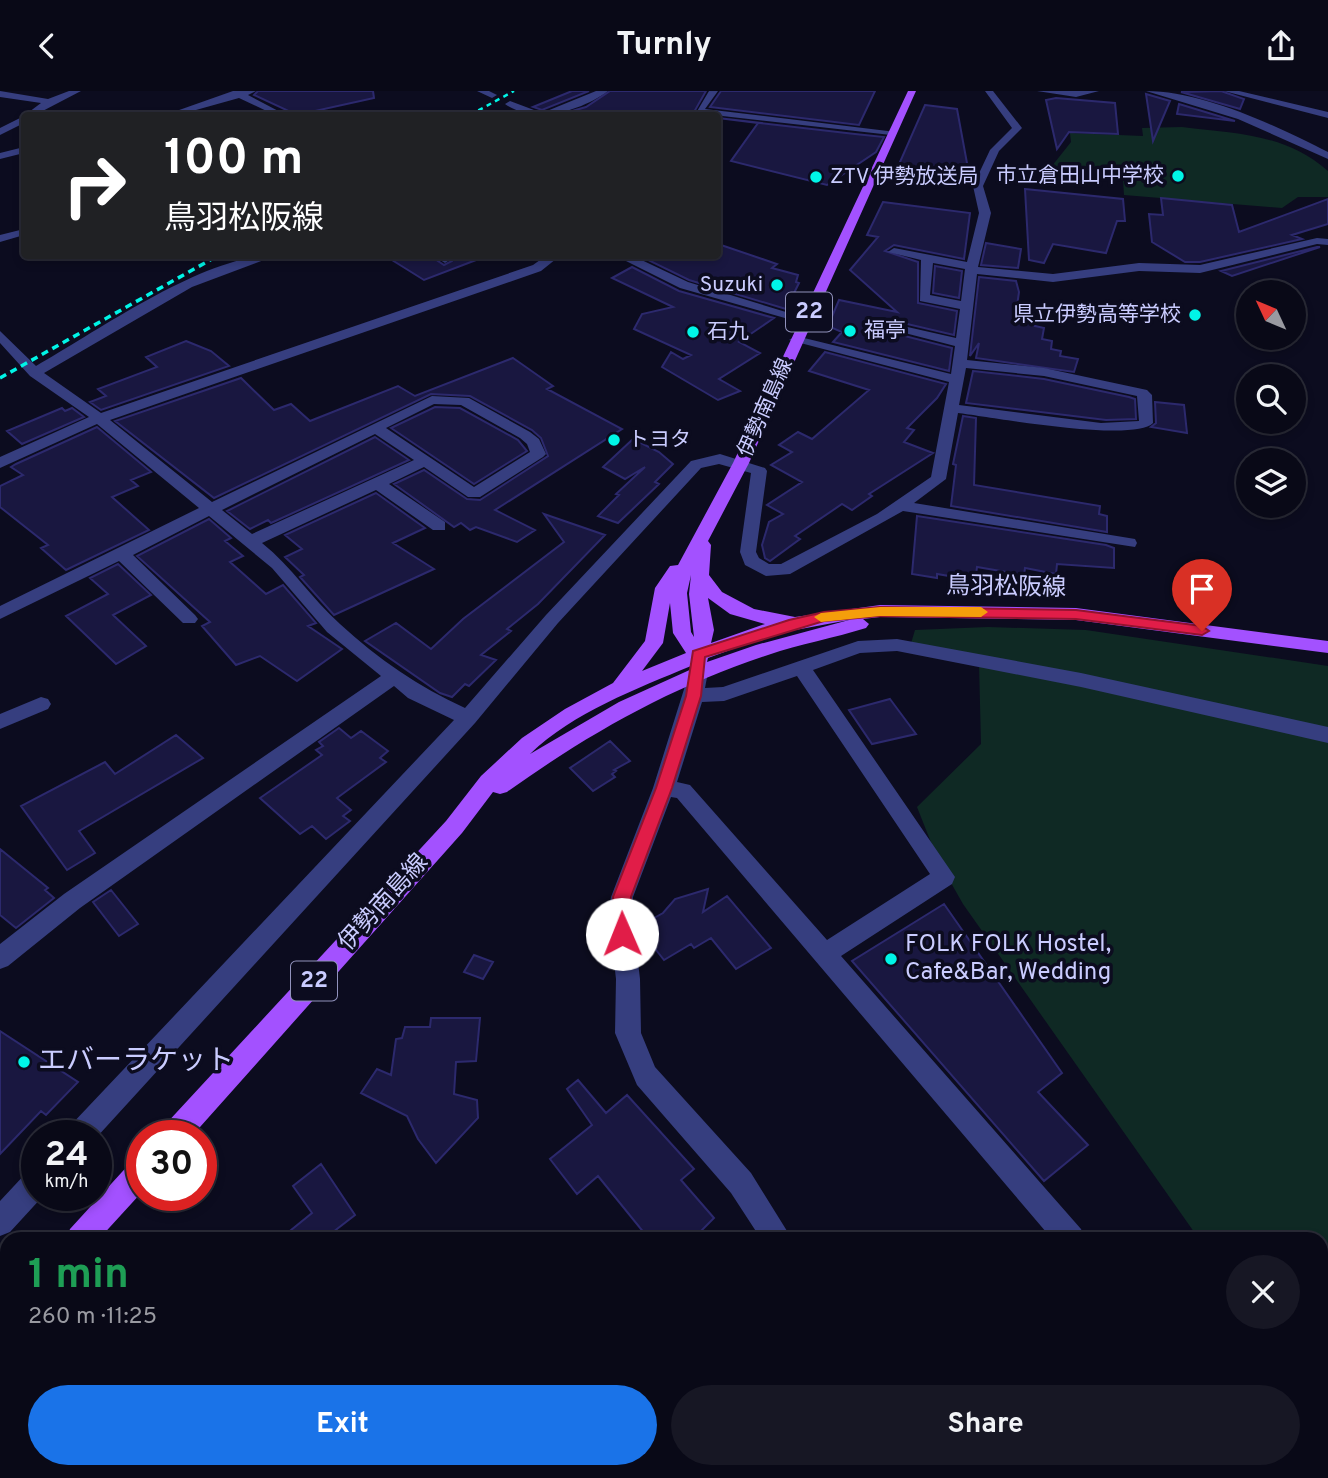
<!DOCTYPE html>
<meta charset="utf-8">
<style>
:root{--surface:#090917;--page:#171724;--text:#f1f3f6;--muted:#999aa1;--line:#292a36;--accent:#1a73e8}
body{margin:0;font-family:Overpass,"Noto Sans JP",sans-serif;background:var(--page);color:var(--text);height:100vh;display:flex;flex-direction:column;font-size:26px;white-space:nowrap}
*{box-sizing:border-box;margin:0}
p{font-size:23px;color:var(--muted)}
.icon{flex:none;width:38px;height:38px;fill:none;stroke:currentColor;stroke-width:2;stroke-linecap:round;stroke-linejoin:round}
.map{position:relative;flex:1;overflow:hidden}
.sheet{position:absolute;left:0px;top:1141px;width:1328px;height:247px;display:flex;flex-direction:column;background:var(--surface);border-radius:21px 21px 0 0;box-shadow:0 4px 10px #0003,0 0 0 2px var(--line)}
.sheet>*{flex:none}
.top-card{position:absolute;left:21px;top:21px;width:700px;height:147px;border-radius:7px;box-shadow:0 4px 10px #0003,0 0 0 2px var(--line);background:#202124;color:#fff;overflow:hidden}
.needle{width:46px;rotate:314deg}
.controls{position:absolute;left:1236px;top:189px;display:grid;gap:14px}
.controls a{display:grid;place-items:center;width:70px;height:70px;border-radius:50%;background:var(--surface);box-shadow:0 4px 10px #0003,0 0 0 2px var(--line);font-size:35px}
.speed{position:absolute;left:21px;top:1029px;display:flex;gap:14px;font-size:35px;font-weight:700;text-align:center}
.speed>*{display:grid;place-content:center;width:91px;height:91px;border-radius:50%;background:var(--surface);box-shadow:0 4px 10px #0003,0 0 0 2px var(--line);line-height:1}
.speed small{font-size:18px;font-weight:400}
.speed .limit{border:10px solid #d22;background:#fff;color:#111}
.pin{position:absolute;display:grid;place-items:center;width:60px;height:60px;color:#fff;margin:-72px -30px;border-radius:50% 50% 50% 0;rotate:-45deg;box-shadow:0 0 7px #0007}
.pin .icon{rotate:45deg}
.me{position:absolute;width:77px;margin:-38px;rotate:359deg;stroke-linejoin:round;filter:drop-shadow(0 0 5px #0008)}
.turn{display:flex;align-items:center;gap:24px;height:147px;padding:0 28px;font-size:32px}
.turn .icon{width:91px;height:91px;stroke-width:2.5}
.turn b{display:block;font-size:49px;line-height:60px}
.round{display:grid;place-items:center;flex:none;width:74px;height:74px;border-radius:37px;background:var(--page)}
.summary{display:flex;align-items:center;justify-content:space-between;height:119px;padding:0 28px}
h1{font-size:42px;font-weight:700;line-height:52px;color:#1e9e55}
.action{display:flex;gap:14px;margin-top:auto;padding:14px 28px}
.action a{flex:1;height:80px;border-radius:42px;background:var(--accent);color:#fff;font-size:28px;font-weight:700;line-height:80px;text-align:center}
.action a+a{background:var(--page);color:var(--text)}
header{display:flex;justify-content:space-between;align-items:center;height:91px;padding:0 28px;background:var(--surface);font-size:32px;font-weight:700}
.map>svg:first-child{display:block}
</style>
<header><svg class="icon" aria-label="back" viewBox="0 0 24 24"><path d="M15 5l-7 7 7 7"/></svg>Turnly<svg class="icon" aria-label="share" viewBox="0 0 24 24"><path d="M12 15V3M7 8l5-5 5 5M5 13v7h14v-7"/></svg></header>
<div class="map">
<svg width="1328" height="1387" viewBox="0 0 1328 1387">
<rect width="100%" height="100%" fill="#0c0c1f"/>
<path fill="#0f2924" d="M1182 36C1237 43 1284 42 1328 80V106H1298L1282 117 1124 104 1123 89 1097 90 1048 80 1071 51 1070 42 1143 45 1142 37Z
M988 536 1086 539 1328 575V1275L1321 1270V1148H1199L963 813 938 769 917 716 981 653 979 572 909 559 915 539Z"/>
<path fill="#191740" stroke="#2c296d" stroke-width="2" d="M258 0H373L374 7 297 24 254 4Z
M572 0H589L542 19 533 16Z
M610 0H706L694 21 695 24H558L586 16Z
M721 0H875L859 34 710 16Z
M1221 0 1244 8 1240 18 1181 1Z
M1146 3 1170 10 1153 50Z
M1056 7 1115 12 1118 43 1069 41 1057 58 1046 9Z
M1179 13 1235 30 1177 23Z
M925 14 957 18 969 83 896 80Z
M718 27 855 43 884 46 876 61 827 94 731 70 758 32Z
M1025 98 1123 108 1125 130H1117L1106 162 1053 153 1044 172 1029 169Z
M1161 107 1232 114 1239 141 1328 108V133L1292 144 1302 148 1200 171H1185L1152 151 1149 123 1163 124Z
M883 111 970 122 964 168 894 154 885 160 918 171V212L957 220 954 244 882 227 871 233 873 237 952 257 949 280 833 251 842 241 828 235 839 209 897 221 850 179 878 146 867 144Z
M986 152 1021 158 1018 177 981 174Z
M718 153 777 173 772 177 798 184 796 191 799 192 786 218 689 189 646 168 653 164H718Z
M1320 156 1232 185 1221 180 1317 156Z
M384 164H429L444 174 452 170 451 164 484 166 424 189Z
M935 175 962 180 959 207 933 202Z
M632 176 679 200 774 227 739 251 760 262 719 288 740 300 718 309 662 276 671 261 683 268 691 264 634 238 642 223 673 216 612 187Z
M979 186 1016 190 1019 201 1015 229 1036 232 1035 235 1044 237 1042 248 1052 250 1051 258 1061 260 1060 265 1078 268 1074 281 976 267 979 252 970 265Z
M186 250 211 260 229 275 101 319 90 311 106 305 98 298 157 276 146 266Z
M825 261 946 293 937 307 907 337 914 339 904 351 933 362 869 403 872 405 852 419 842 413 795 445 800 448 770 470 765 467 762 454 769 431 783 423 767 414 802 391 771 374 792 361 779 354 798 341 812 348 869 299 809 280Z
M513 267 553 295 547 298 622 338 495 419 535 439 517 451 476 436 470 439 461 432 454 436 394 393 424 379 467 408 480 409 548 365 541 347 532 339 470 305 431 303 214 407 115 330 241 287 274 319 291 313 310 330 398 295 415 305Z
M973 280 1044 288 1129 306 1135 308 1136 328 1106 329 966 312Z
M1155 311 1184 314 1187 342 1151 336 1156 332Z
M435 316 460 317 518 349 527 360 474 393 391 337Z
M62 317 65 320 72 317 84 326 22 353 7 340Z
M963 325 976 327 974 394 1100 415 1099 423 1107 425V441L951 415 956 374 953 373Z
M97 336 151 381 131 389 138 395 112 406 149 439 66 479 41 457 48 454 0 416V395L23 384 11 376 16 373Z
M375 346 409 369 271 432 268 429 250 438 227 420Z
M633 348 659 361 673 373 655 391 659 393 618 432 598 425 619 404 616 403 645 376 625 388 603 376Z
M376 402 425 437 393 452 434 478 334 524 300 486 304 484 285 466 302 458 285 444Z
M544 423 605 444 538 513 507 538 511 540 481 564 496 569 469 595 465 593 452 606 440 602 365 550 396 532 431 558 463 528 564 451Z
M917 425 1106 454 1114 457V477L1057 473 1056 483 1025 477 1024 484 977 476 976 484 955 481V486L937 483V487L912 483Z
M209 428 231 447 225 450 243 465 230 471 266 503 283 494 316 532 308 535 342 558 297 590 260 565 236 574 202 535 210 531 137 465Z
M118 473 151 504 113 524 146 555 116 573 66 525 108 503 90 487Z
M890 608 916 643 872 653 849 619Z
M339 637 351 647 361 640 388 660 380 667 386 671 337 707 351 719 343 725 350 730 326 748 312 735 300 743 260 707 322 664 316 659 323 655 319 651Z
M176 644 203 667 79 740 95 762 67 779 21 715 105 671 115 683Z
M610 650 630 670 614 679 616 680 612 683 615 686 593 700 570 677Z
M0 758 48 797 45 799 54 807 16 837 0 824Z
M708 798 703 821 727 805 771 857 736 878 711 847 694 857 691 853 664 869 638 836 663 822 675 808Z
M111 799 138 833 119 845 93 811Z
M944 813 1062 982 1038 1001 1088 1054 1044 1090 852 870Z
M474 864 493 871 483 888 464 881Z
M431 927H480L476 970 456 971 454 1003 477 1009 478 1027 436 1072 418 1048 407 1025 361 1002 377 978 391 984 396 948 402 947 405 936H430Z
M0 940 78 991 46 1024 41 1020 0 1063Z
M578 989 606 1022 627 1004 694 1078 681 1089 714 1127 693 1148H649L598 1085 577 1103 550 1068 592 1034 567 998Z
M321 1073 355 1124 324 1148H280L312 1122 293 1095Z"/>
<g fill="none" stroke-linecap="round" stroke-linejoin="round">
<path fill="#363e7f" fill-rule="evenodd" d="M0 0 48 8 69 0H81L35 24H25L41 12 0 6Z
M233 0H256L248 4 286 24H275L239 7 178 24H165Z
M477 0H489L497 4 492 7Z
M596 0H608C581 20 535 34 505 13L510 10 542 22Z
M709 0H718L705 18 896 41 891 44 696 22Z
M985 0H993L1022 37 999 60 983 95 991 122 978 176 1053 183 1139 172 1200 174 1317 147 1328 148V154L1317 153 1200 182 1139 180 1053 191 977 183 967 269 1044 277 1147 299 1152 304 1153 332C1134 352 991 326 958 322L946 388 914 412 1129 447 1135 448 1137 452 1135 456 903 420 790 483 766 485 745 474 740 461 751 382 719 373 701 377 558 532 475 632 96 1047V1045H67L70 1035 454 629 408 607 394 595 80 817 8 875 0 878V853L64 803 381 585 327 541 272 477 209 425 133 464 195 524 198 528 195 532H183L119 470 0 528V515L199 417 97 333 0 377V366L89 326 30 285 0 252V240L36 275C100 239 203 164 277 164L192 196 44 282 101 322 533 174 547 164H561L541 180 110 329 212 411 432 305 469 307 530 341 539 348 546 363 543 366 480 406H468L424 376 389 393 445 431V439H433L376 399 262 452C292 476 312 508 340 533 378 568 419 596 465 617L546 524 691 370 720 363 765 377 767 380 756 461 759 467 769 473H781L877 423 931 386 949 291 789 249 796 245 951 283 955 255 874 234 881 230 956 247 960 218 920 210 921 169 888 161 894 157 967 171 979 122 973 95 990 59 1012 37ZM933 172 965 178 961 210 930 204ZM966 277 1044 285 1137 305 1139 330 1101 332 959 314ZM434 313 461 314 520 347 527 353 530 361 474 396 386 337ZM375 343 414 369 252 443 222 419Z
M1037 0H1099L1076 6Z
M1146 0C1203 0 1277 35 1328 61V68L1238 28Z
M1224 0H1239L1328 21V27Z
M24 25V32L0 44V37Z
M24 56V62L0 68V62Z
M24 138V144L0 151V144Z
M432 164H447L451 168 445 172Z
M614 164H631L688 191 812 229 806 233 680 197Z
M897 548 1081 582 1328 636V652L1081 596 897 560 860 562 813 579 955 786 952 793 841 865 1081 1138 1085 1148H1052L677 707 671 706 633 806 632 821 640 888 641 942 655 976 751 1082 792 1148H761L731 1102 637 994 615 942 616 888 608 821 611 806 653 697 691 576H705L708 581 705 597 723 596 858 550ZM797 585 930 783 827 849 690 694 677 691 702 611 724 610Z
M41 606 48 608 51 613 48 618 0 638V623Z
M37 1077V1104H44L10 1141 0 1145V1110L27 1081Z
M177 1381H212L215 1387H179Z
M980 1381H1016L1019 1387H982Z
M1255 1381H1290L1293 1387H1257Z"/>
<path fill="#a351ff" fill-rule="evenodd" d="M908 0H916L749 372 708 450 711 454 709 484 722 501 754 518 795 526 880 514 1076 517 1328 550V562L1076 529 880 526 863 528 869 533 866 537C834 547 800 553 768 564 673 595 588 643 507 701L500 703 493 701 462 742 192 1045H161L164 1035 446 730 481 685 522 647 565 618 613 592 645 550 655 497 670 475 678 474 733 372ZM691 484 689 503 694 546 691 541 687 502ZM708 507 730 523 765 533 711 552 714 539ZM670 512 673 542 686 562 642 580 663 552ZM849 529 756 554 707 571 708 567 774 543ZM691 575 694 577 619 611 530 663C574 621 636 598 691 575Z
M142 1066V1101L99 1148H66L70 1138 132 1070Z
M7 1214V1248L0 1251V1217Z"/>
<path stroke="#00f5e7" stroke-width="2.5" stroke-dasharray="5 4.5" stroke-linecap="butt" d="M470 24 514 0"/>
<path stroke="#00f5e7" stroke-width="3.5" stroke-dasharray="7 5" stroke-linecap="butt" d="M0 287 219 164"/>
</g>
<path fill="#e11d48" stroke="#92132f" stroke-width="2" d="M880 516 1076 519 1202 535 1209 540 1202 544 1076 528 880 525 824 530 705 566 701 605 672 697 631 806V843L622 851 616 848 613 806 656 697 686 605 693 560 789 529 824 521Z"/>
<path fill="#f59e0b" d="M880 516H981L988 521 981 526 880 525 821 531 814 526 821 522Z"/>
<g fill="#00f5e7" stroke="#0c0c1f" stroke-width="2.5">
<circle cx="1178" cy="85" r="7"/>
<circle cx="816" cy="86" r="7"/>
<circle cx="777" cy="194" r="7"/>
<circle cx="1195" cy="224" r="7"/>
<circle cx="850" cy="240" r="7"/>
<circle cx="693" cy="241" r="7"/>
<circle cx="614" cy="349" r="7"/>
<circle cx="891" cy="868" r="7"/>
<circle cx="24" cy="971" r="7"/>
</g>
<g text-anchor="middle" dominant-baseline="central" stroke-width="7" stroke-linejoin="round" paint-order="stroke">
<g font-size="21" fill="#caccff" stroke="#0c0c1f" text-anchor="start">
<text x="1164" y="85" text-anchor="end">市立倉田山中学校</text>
<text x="830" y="86">ZTV 伊勢放送局</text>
<text x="763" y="194" text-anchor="end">Suzuki</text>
<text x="1181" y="224" text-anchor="end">県立伊勢高等学校</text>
<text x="864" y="240">福亭</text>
<text x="707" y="241">石九</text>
<text x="628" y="349">トヨタ</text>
</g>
<g font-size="21" fill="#caccff" stroke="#0c0c1f">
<text transform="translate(766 317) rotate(-66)">伊勢南島線</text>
</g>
<g fill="#0c0c1f" stroke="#9192bc" stroke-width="2">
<rect x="786" y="201.5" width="46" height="39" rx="5"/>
<rect x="291" y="870.5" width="46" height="39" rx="5"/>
</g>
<g font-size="23" font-weight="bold" fill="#caccff">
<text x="809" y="221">22</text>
<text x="314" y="890">22</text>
</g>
<g font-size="24" fill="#caccff" stroke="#0c0c1f">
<text transform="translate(1006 497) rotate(1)">鳥羽松阪線</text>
<text transform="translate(384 812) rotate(-48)">伊勢南島線</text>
</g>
<g font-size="24" fill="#caccff" stroke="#0c0c1f" text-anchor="start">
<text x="905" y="854">FOLK FOLK Hostel,<tspan x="905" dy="28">Cafe&amp;Bar, Wedding</tspan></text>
</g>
<g font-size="28" fill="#caccff" stroke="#0c0c1f" text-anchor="start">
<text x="38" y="971">エバーラケット</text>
</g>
</g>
</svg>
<div class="controls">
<a><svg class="needle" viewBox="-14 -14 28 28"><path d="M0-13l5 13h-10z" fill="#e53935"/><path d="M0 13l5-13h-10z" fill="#999aa1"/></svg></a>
<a><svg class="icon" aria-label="search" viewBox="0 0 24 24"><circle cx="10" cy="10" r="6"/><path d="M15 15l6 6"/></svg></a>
<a><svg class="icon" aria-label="layers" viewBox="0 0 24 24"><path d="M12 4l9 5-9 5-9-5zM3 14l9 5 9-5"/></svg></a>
</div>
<div class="speed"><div>24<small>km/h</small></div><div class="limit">30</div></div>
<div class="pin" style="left:1202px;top:540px;background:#d93025"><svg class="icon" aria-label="arrive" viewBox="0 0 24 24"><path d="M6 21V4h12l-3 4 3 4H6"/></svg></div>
<svg class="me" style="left:622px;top:843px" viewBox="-20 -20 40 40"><circle r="19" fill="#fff"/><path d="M0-13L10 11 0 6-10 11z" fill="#e11d48"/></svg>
<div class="top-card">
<div class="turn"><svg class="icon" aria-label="right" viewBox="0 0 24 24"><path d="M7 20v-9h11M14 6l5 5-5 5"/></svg><div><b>100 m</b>鳥羽松阪線</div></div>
</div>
<section class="sheet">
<div class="summary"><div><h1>1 min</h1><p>260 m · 11:25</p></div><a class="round"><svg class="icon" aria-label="close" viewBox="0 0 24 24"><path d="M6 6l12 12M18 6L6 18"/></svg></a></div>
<div class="action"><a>Exit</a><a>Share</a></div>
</section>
</div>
